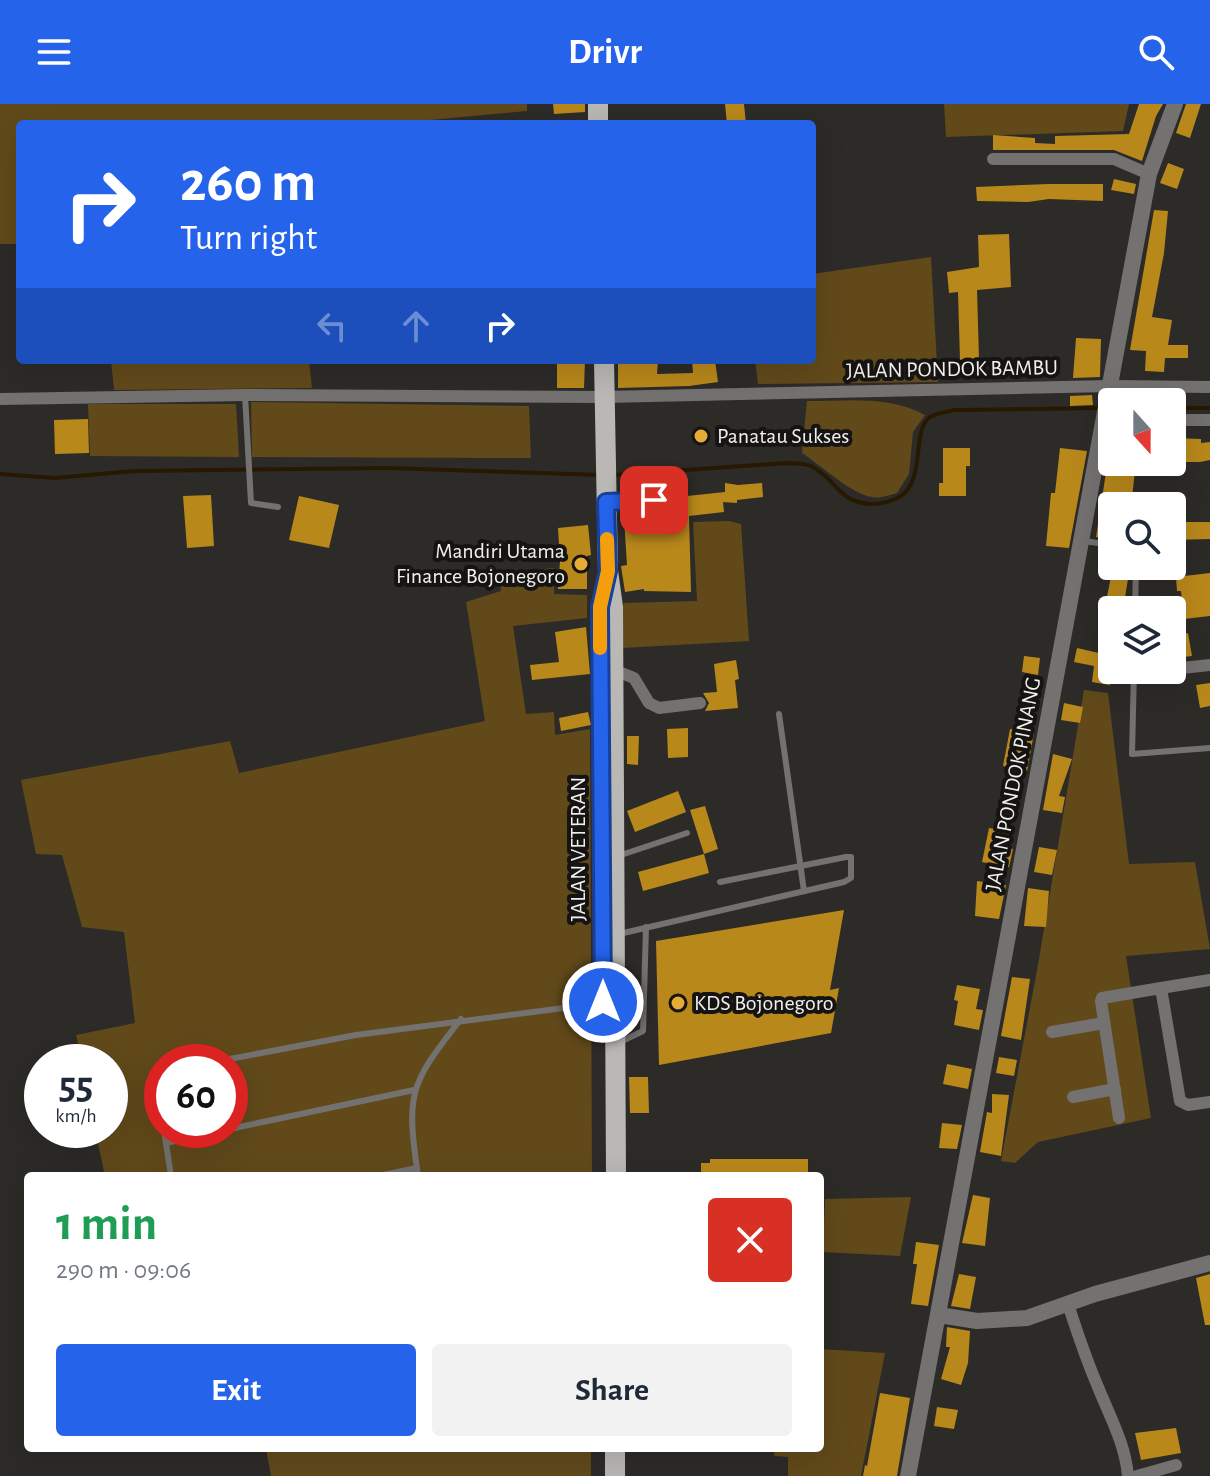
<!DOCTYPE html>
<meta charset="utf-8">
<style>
:root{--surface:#fff;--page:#f2f2f3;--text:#1f2937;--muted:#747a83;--accent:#2563eb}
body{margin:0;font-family:"Alegreya Sans",sans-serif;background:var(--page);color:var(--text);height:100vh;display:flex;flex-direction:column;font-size:30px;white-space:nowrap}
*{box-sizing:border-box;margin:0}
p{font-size:26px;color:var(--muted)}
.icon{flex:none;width:44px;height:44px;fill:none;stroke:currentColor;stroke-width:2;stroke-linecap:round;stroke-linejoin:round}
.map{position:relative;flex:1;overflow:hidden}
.drawer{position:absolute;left:24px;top:1068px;width:800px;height:280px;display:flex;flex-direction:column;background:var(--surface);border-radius:8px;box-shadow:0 8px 32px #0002}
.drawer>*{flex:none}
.banner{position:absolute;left:16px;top:16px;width:800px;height:244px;border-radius:8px;box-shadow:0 8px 32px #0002;background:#2563eb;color:#fff;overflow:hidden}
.needle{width:52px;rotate:159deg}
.tools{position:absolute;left:1098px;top:284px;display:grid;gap:16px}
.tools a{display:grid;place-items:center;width:88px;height:88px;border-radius:8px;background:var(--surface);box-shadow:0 8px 32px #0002;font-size:40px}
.speed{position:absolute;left:24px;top:940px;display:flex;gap:16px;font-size:40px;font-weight:700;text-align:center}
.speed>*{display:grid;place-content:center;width:104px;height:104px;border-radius:50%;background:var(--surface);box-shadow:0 8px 32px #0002;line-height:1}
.speed small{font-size:20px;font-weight:400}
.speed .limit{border:12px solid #d22;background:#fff;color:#111}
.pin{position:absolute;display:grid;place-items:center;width:68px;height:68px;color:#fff;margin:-34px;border-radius:16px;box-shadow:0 4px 12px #0006}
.me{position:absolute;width:88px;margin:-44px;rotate:0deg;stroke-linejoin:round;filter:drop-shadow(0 0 6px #0008)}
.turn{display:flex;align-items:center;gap:28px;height:168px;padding:0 32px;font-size:36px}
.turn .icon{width:104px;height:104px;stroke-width:2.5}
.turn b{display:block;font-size:56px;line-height:68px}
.lanes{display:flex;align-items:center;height:76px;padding:0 32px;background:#0003;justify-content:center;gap:40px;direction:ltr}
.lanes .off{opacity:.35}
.round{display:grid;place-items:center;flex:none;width:84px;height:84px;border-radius:8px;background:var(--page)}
.head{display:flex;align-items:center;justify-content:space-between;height:136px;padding:0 32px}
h1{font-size:48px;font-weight:600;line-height:60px;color:#1e9e55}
.action{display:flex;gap:16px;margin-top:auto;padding:16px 32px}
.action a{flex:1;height:92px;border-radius:8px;background:var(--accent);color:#fff;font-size:32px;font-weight:600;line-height:92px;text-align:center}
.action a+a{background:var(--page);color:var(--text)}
header{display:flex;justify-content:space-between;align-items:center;height:104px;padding:0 32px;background:var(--accent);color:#fff;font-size:36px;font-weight:600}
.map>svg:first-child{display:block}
</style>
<header><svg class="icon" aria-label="menu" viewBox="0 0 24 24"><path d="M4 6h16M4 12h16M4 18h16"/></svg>Drivr<svg class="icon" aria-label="search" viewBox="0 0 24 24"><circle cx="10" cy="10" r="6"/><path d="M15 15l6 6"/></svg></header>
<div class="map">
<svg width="1210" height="1372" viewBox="0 0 1210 1372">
<rect width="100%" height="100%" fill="#2d2b28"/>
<path fill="#61491a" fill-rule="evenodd" d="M0 0H527V7L388 20H20V140H0Z
M944 0H1129L1123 27 946 33Z
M931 153 938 278 758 280 755 256H812V170Z
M111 256H309L312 284 114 286Z
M807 297C847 297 889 291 925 311L913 328 909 370 897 389C889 391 879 395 872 393 851 390 822 362 802 349Z
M251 298 529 302 531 354 252 353Z
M88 300H236L239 353 90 352Z
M729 417 741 420 749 537 622 544 621 506 624 499 697 497 693 418Z
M554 464V490L587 491V514L513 522 526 610 554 608 555 631 590 625 592 1072H105L95 1026H110V958H82L76 931 135 919 124 828 82 823 62 751 36 750 21 676 230 637 239 669 485 617 466 498 501 487 499 471ZM162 958H230V1026H162Z
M1084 586 1108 589 1129 760 1195 758 1210 845 1126 852 1151 1014 1038 1038 1015 1059 1001 1057 1038 861Z
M911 1093 900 1152 823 1148 825 1095Z
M820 1245 885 1249 861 1372H788V1353L774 1352V1344H820Z
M539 1344H591V1372H271L266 1345Z"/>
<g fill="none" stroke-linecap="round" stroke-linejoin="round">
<path stroke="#271800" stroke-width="4" d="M1172 304H1210
M0 370 55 374 134 367 388 364 602 371
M614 371 786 359C794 360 804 359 811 362 836 374 838 399 871 400 882 400 891 398 901 392 926 375 911 327 930 313 936 309 947 308 954 306L1102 304"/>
</g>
<path fill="#b9881b" d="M553 0H585V8L554 10Z
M725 0H744L746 20H727Z
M1139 0H1163L1156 12 1142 57 1114 46H993V31L1035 34V39L1055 40V32L1129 30Z
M1186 0H1201L1190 34 1176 29Z
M1168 59 1184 65 1177 85 1160 79Z
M1114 75 1136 80 1134 90 1111 86Z
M1049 80H1103V97L1049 95 1028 98 977 97 976 83Z
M1154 106 1168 107 1164 149 1152 213 1172 216 1168 241H1188V254H1165L1164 268 1145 267 1146 247 1130 246Z
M1009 130 1011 183 977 186 979 255 960 256 958 188 949 189 947 168 979 163 978 131Z
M1076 234 1101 235 1100 273 1073 274Z
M557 256H585L584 284H557Z
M618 256H658L657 270 693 269 692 256H715L718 278 689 282 618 284Z
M1092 291 1093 301 1070 302V292Z
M88 315 89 349 55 350 54 316Z
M1172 334 1201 335V339L1210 338V356L1200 358H1172Z
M943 344H970V362H966V392H939V379H943Z
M1060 344 1087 347 1069 444 1046 442 1051 389H1055Z
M1109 349H1112V358H1136L1131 402H1112V435L1096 433Z
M659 374 688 375 687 392 725 388V379L738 381 762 379 763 393 737 396V399L723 398 724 408 689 412 691 488 644 487V485L625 488 621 462 627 461 624 414 658 412V404L663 396 658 388Z
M211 391 214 442 187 444 183 392Z
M299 392 339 401 329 444 289 436Z
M1172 418H1210V435L1172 436Z
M588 421 591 451 587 452V485H558L560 457 558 424Z
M1113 462H1130L1123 506H1112V531L1100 529Z
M1210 469V512L1184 515 1181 487H1177L1176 473Z
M586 523 590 570 532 576 530 561 559 558 555 528Z
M1188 529 1192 552 1176 554 1172 532Z
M1077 544 1112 552 1110 581 1092 578 1094 562 1074 558Z
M1024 552 1040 554 1038 571 1022 568Z
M736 556 739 575 735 576 738 604 705 607 709 599 703 589 717 588 714 560Z
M1210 579V602L1200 604 1196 581Z
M1064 599 1083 603 1080 619 1061 616Z
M588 608 591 621 561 627 559 614Z
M688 624V653L668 654 667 625Z
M1010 625 1034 629 1027 667 1003 662Z
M627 632H639L638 661 627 660Z
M1053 650 1072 655 1059 692 1065 693 1062 709 1043 706Z
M678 687 686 708 635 728 627 707Z
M705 702 718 745 704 750 690 706Z
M989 724 1009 727 1006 743 1013 745 1009 763 982 758Z
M1039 743 1057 746 1052 771 1034 768Z
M704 750 709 769 643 787 638 768Z
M977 777 1006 781 999 815 975 812Z
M1028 784 1049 787 1046 823 1024 822Z
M844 806 830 886 839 884 831 929 659 961 656 837Z
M1012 873 1030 875 1021 936 1001 932Z
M957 881 980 885 976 905 983 906 979 926 954 921 958 897 954 896Z
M999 953 1017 956 1014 972 996 969Z
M947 960 972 965 968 985 943 980Z
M629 973H648L649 1009H630Z
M992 990 1009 991 1001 1052 980 1048 987 1008 992 1009Z
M942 1019 962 1021 957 1045 939 1044Z
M710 1055H808V1072H701V1059H710Z
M973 1091 990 1094 985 1142 962 1139Z
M916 1138 939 1141 928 1202 911 1200 917 1160H913Z
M959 1170 976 1173 970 1205 951 1202Z
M1210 1170V1221H1205L1196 1174Z
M947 1223 970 1227 968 1259 961 1281 941 1275 950 1243H946Z
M880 1289 910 1294 897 1372H863L865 1361 867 1362Z
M937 1303 958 1306 954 1325 934 1322Z
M1176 1324 1181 1349 1141 1356 1135 1329Z"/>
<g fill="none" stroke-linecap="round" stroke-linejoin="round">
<path stroke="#737270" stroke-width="6" d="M245 291 251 399 278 403
M1084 437 1112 441
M1135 506 1136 462
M1134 566 1132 650 1210 644
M779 610 804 787
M618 752 687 729
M619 830 844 778 851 774V753H846L720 778
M618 939 643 927 646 823
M214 958 356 931 610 898
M162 971 157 978 162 1010
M230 1025 414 986
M164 1026 171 1072
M166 1039 227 1026
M378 1072 417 1064
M418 1072C406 989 409 981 461 915"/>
<path stroke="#737270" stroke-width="12" d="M993 55H1114L1149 70
M0 295 245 291 604 293 1110 282 1210 283
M1172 316H1210
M606 398 654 396
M1182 564 1210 561
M614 566 634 574 649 599 659 604 700 599
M1210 876 1161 884 1180 997 1188 1001 1210 998
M1052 928 1104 919
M1073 993 1115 985
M1119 1014 1101 897 1102 894 1161 884
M1068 1200C1077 1228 1086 1255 1098 1283 1110 1313 1125 1339 1128 1372
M1137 1372 1176 1361"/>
<path stroke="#737270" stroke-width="16" d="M939 1211 977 1217 1027 1214 1095 1190 1210 1159
M908 1372 1149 70 1175 0"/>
<path stroke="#bab8b4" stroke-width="20" d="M598 0V20
M604 256 608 467 613 503 616 1072
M615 1372V1344"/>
</g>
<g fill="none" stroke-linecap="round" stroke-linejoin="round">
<g stroke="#184099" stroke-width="20">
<path id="route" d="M603 898 600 503 608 467 606 398 654 396"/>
</g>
<use href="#route" stroke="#2563eb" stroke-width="14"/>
<path stroke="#f59e0b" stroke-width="14" d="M600 544V503L608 467 607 435"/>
</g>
<g fill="#e6ac36" stroke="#151412" stroke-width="3">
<circle cx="701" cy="332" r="8"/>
<circle cx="581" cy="460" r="8"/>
<circle cx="678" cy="899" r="8"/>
</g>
<g text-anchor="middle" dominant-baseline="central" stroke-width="8" stroke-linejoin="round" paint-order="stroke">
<g font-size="22" fill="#f0efec" stroke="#151412">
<text transform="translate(952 265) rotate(-1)">JALAN PONDOK BAMBU</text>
<text transform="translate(1013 680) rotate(-79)">JALAN PONDOK PINANG</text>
<text transform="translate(578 745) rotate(-90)">JALAN VETERAN</text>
</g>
<g font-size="22" fill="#f0efec" stroke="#151412" text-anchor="start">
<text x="717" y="332">Panatau Sukses</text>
<text x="565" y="447" text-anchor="end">Mandiri Utama<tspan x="565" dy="25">Finance Bojonegoro</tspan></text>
<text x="694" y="899">KDS Bojonegoro</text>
</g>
</g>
</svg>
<div class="tools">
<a><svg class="needle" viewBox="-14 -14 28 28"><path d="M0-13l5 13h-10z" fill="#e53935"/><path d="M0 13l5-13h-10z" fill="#747a83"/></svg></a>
<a><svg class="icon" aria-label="search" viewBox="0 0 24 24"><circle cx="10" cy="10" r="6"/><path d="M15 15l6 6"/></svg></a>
<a><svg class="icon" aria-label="layers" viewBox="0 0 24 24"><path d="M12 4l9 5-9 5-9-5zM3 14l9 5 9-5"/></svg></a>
</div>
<div class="speed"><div>55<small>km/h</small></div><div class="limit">60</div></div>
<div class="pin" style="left:654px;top:396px;background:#d93025"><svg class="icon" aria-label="arrive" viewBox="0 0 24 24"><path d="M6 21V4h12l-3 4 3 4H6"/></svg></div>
<svg class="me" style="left:603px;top:898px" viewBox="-20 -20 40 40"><circle r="17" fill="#2563eb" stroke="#fff" stroke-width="3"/><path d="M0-11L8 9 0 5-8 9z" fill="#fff"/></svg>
<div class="banner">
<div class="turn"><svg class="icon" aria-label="right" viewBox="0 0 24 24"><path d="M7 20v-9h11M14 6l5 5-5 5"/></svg><div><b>260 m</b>Turn right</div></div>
<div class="lanes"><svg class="icon off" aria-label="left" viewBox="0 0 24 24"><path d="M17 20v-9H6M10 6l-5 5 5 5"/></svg><svg class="icon off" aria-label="ahead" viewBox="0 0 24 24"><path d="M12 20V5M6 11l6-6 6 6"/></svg><svg class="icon" aria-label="right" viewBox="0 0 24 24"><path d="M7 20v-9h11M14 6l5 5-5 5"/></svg></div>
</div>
<section class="drawer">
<div class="head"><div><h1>1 min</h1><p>290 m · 09:06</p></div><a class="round" style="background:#d93025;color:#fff"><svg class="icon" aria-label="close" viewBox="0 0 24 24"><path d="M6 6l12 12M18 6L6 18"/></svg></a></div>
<div class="action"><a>Exit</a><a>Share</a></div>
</section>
</div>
